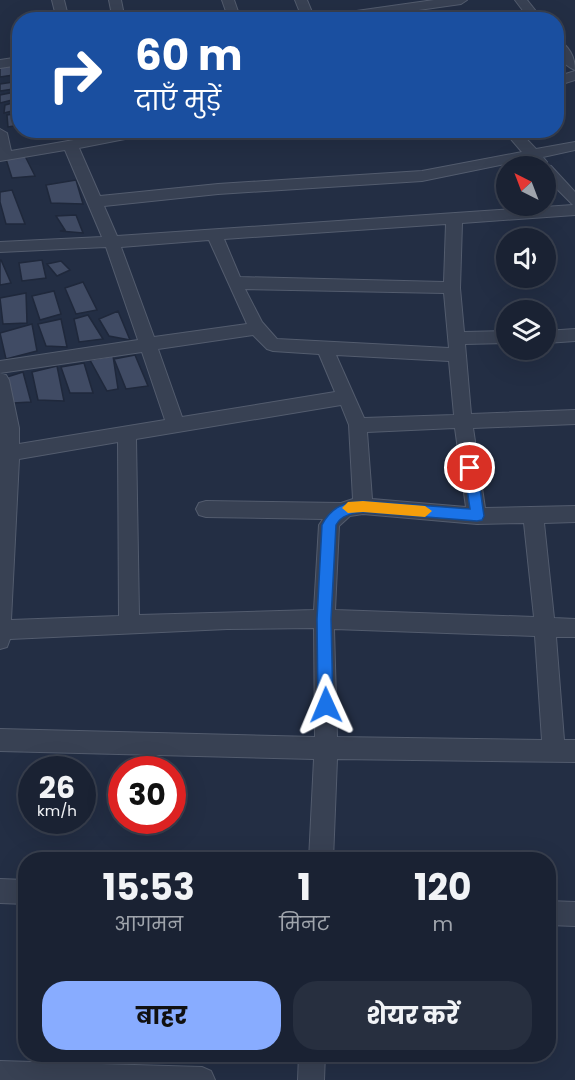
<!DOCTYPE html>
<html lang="hi">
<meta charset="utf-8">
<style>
:root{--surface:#1a2233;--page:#272f3f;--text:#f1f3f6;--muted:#9fa4ac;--line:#383f4e;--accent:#88acff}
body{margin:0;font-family:Poppins,"Noto Sans Devanagari",sans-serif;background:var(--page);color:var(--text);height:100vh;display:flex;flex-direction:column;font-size:22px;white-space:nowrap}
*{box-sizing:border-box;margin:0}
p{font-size:20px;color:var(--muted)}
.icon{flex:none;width:33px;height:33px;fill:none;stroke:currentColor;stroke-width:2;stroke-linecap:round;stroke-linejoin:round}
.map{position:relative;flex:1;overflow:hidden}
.details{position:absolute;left:18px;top:852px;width:538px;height:210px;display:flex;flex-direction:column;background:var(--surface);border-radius:24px;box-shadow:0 6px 24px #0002,0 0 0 2px var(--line)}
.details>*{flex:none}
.banner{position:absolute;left:12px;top:12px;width:552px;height:126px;border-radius:24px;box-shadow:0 6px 24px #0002,0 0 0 2px var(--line);background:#1a4fa0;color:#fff;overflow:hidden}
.needle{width:39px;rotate:318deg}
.buttons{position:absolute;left:496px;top:156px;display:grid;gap:12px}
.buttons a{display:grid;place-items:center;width:60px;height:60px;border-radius:50%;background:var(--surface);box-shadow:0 6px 24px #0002,0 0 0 2px var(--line);font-size:30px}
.speed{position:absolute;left:18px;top:756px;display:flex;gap:12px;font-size:30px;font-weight:700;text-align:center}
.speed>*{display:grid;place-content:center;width:78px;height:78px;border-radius:50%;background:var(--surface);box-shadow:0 6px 24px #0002,0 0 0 2px var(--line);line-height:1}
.speed small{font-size:15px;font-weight:400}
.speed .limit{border:9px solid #d22;background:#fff;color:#111}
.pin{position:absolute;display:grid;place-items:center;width:51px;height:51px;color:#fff;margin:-26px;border:3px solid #fff;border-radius:50%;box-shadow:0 2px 6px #0007}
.me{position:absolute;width:66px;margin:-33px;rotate:359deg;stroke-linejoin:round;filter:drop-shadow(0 0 4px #0008)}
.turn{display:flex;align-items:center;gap:21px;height:126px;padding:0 24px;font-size:27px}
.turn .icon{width:78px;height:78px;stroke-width:2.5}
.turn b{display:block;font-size:42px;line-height:51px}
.eta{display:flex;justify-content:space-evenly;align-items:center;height:102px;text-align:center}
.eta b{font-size:36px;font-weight:700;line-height:42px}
.action{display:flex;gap:12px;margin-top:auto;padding:12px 24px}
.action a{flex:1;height:69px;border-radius:24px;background:var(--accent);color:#111;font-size:24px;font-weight:700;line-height:69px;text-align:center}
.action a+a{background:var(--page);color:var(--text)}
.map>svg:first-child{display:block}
</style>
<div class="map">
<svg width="575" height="1080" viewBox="0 0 575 1080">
<rect width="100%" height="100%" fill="#232e44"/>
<path fill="#404b64" stroke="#1f283b" stroke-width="1.5" d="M20 63V74L0 77V67Z
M20 81V88L0 91V84Z
M20 91V98L0 103V95Z
M20 101V109L4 113 5 105Z
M20 113V125L8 127 7 115Z
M25 156 35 176 12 178 6 159Z
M76 180 83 204 51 203 46 185Z
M12 190 25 224H6L0 202V192Z
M76 215 83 233 60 231 65 230 56 216Z
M0 260H1L11 283 0 285Z
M42 260 46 278 22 281 19 263Z
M61 261 70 270 57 276 47 264Z
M83 282 97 310 76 314 65 288Z
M54 291 61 314 40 320 32 296Z
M26 293 27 323 3 324 0 298Z
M118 311 130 340 109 336 99 319Z
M88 315 103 339 79 342 74 319Z
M61 319 67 347 46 346 38 324Z
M32 324 37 351 6 359 0 333Z
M135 355 148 386 126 389 114 359Z
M113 356 118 389 107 391 90 360Z
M84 363 93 393H70L61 367Z
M57 366 64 401 38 400 32 372Z
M23 372 31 402 13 403 7 377Z"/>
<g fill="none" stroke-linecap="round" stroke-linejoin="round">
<g stroke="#535c6e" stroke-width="2">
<path id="minor" d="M52 0H64L69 20H57Z
M109 0H121L125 20H113Z
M222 0H234L241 20H229Z
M295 0H307L314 17 434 0H467L461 4 348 20H303Z
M515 0H527L543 20H530Z
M556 39C569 45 575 57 575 70 562 65 556 52 556 39Z
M20 57V65L0 68V60Z
M575 71V80L556 86V77Z
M0 129 7 133 11 151 125 131 210 130 203 134 125 139 79 148 100 196 218 184 422 171 522 152 503 130H518L536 149 575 142V150L543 157 547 162 546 165 551 166 575 192V215L462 223 460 288 464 332 507 331V343L465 344 471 414 575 410V424L473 428 485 508 575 506V522L544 523 554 618 575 619V637H556L564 740H575V762L337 759 333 860H309L314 759 0 751V729L315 737 314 628 227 629 10 639 7 647 0 649V373L6 375 9 380 19 428V444L165 420 142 352 0 373V361L138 340 106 247 0 252V242L102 237 65 150 0 161ZM530 159 535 165 546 166V178L573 205 117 236 104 206 218 194 422 181ZM446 224 444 282 240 277 224 239ZM209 240 247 324 154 337 121 247ZM245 289 444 293 449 348 277 339 262 322ZM253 335 267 349 273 351 319 354 335 392 182 417 158 349ZM336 355 449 361 454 415 364 418ZM341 405 349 425 353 499 341 503 206 501 199 503 196 509 199 515 206 517 323 519 319 525 314 610 139 615 136 439ZM455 428 466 507 372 499 367 432ZM118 442 119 616 11 620 19 459ZM363 514 477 524 524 523 534 617 335 610 339 526 350 516ZM334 629 535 636 542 740 337 737Z
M575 329V341L546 343V331Z
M0 879 26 880V904L0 903Z
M549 901 575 902V926L549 925Z
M299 1054H325L324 1080H298Z
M0 1061 202 1067 211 1071 215 1080H0Z"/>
</g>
<use href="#minor" fill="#384153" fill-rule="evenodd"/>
</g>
<path fill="#1a73e8" stroke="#114b97" stroke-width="1.5" d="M470 463 477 468 484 516 482 520 477 521 363 512C353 513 341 515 336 525L331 619 333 705 331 710 326 712 320 710 318 705 317 619 322 525C331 507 345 502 363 501L470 509 464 468Z"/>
<path fill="#f59e0b" d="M363 501 425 506 432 511 425 517 363 512 348 513 342 508 348 502Z"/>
</svg>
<div class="buttons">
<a><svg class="needle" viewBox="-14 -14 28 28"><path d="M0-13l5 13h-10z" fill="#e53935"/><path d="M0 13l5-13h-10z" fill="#9fa4ac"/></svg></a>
<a><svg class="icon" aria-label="sound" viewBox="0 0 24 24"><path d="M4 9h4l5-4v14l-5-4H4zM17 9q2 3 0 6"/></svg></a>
<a><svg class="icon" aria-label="layers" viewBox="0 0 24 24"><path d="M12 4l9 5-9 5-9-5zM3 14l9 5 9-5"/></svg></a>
</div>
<div class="speed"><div>26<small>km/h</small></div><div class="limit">30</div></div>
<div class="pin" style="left:470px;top:468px;background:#d93025"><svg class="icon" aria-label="arrive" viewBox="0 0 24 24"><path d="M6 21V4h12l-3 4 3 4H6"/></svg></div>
<svg class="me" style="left:326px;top:705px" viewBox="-20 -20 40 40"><path d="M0-17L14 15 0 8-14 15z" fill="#1a73e8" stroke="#fff" stroke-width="4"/></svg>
<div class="banner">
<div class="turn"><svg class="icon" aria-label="right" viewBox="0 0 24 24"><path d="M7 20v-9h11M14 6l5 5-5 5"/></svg><div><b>60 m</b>दाएँ मुड़ें</div></div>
</div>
<section class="details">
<div class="eta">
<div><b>15:53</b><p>आगमन</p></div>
<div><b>1</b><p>मिनट</p></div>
<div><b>120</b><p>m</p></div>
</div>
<div class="action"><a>बाहर</a><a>शेयर करें</a></div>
</section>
</div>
